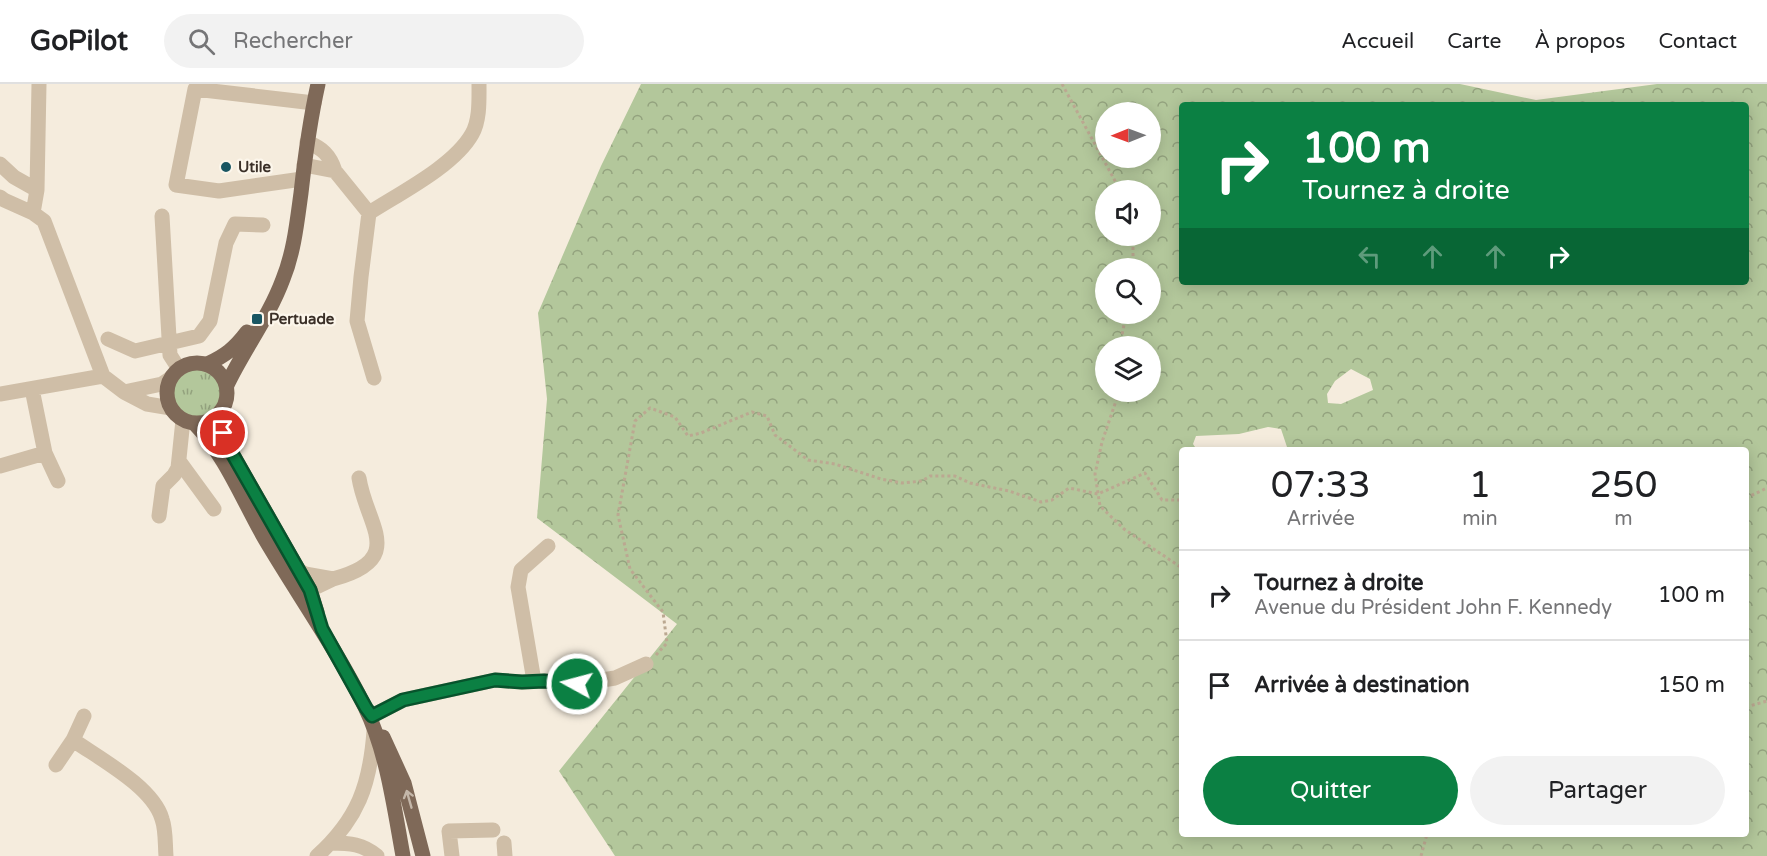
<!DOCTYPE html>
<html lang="fr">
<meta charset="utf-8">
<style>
:root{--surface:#fff;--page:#f2f2f2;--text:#202124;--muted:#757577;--line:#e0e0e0;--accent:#0b8043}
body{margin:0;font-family:"Varela Round",sans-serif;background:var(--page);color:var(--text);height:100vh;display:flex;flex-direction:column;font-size:22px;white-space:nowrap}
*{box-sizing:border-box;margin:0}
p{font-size:20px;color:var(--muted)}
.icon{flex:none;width:33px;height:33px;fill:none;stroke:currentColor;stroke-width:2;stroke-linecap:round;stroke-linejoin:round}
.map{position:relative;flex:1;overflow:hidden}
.sheet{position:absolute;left:1179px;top:363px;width:570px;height:390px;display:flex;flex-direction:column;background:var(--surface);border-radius:6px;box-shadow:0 3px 15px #0003}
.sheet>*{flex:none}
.banner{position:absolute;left:1179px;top:18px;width:570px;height:183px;border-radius:6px;box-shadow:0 3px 15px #0003;background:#0b8043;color:#fff;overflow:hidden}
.needle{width:39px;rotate:269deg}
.buttons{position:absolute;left:1095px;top:18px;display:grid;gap:12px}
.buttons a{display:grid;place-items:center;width:66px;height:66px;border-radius:50%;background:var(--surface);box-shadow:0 3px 15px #0003;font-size:30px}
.pin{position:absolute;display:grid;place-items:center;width:51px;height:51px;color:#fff;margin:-26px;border:3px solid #fff;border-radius:50%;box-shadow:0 2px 6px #0007}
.me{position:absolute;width:66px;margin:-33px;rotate:277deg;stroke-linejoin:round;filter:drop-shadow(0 0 4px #0008)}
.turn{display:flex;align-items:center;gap:21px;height:126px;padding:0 24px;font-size:27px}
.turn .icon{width:78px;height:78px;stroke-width:2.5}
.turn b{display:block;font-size:42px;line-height:51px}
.lanes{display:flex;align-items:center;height:57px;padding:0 24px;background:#0003;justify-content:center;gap:30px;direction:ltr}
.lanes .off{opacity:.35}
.eta{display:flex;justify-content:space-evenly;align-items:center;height:102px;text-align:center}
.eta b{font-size:36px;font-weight:600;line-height:42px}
.button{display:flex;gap:12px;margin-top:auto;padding:12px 24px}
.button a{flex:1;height:69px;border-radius:36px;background:var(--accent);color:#fff;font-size:24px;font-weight:600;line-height:69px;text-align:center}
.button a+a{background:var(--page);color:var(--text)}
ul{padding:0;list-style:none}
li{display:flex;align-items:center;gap:18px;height:90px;padding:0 24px;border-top:2px solid var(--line)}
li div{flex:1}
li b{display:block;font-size:22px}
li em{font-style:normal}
header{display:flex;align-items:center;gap:36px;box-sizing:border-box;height:84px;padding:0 30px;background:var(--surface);border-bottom:2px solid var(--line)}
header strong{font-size:28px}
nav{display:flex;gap:33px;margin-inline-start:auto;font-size:21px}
.search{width:420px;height:54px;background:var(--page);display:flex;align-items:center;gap:15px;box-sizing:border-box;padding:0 21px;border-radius:33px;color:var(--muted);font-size:22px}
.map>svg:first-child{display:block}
</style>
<header>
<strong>GoPilot</strong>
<div class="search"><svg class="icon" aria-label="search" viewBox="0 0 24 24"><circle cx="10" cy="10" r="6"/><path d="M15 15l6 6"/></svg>Rechercher</div>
<nav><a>Accueil</a><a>Carte</a><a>À propos</a><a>Contact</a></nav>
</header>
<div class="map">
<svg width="1767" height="772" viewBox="0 0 1767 772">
<defs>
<pattern id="grass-tufts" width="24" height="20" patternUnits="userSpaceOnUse" patternTransform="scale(1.5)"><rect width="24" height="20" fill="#b3c79b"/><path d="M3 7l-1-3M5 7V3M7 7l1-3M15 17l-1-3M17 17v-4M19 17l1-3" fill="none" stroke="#93a27e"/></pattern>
<pattern id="forest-crowns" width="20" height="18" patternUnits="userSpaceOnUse" patternTransform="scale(1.5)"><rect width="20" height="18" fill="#b3c79b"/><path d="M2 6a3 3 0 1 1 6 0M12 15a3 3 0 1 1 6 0" fill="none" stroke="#93a27e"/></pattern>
</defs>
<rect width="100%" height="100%" fill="#f5ecdd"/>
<path fill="url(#grass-tufts)" d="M168 309a30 30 0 1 1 60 0a30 30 0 1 1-60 0Z"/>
<path fill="url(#forest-crowns)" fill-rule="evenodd" d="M641 0H1460L1536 16 1657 0H1767V772H615L559 687 677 540 537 434 547 315 538 229 601 82ZM1182 21H1746V198H1182ZM1106 28H1150V74H1106ZM1106 106H1150V152H1106ZM1106 184H1150V230H1106ZM1106 262H1150V308H1106ZM1351 285 1370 295 1373 306 1341 320 1328 319 1327 310 1335 297ZM1268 343 1281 345 1288 366H1746V750H1182V366H1197L1193 360 1196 352 1239 350Z"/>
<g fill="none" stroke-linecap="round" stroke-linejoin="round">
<path stroke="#bba891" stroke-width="3" stroke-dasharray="3 3" stroke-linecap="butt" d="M1062 0 1120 106
M1133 184V152
M1120 262 1126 230
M1119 308 1102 358 1095 390 1100 422 1124 445 1182 484
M1746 414 1767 404
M656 571 667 559 663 528 630 485 618 431 635 337 650 324 675 333 688 352 701 349 752 328 767 332 775 351 808 376 835 380 881 395 902 399 922 397 930 392H955L970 399 1009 407 1041 418 1052 416 1069 404 1098 410 1145 389 1162 416H1182
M1746 623 1767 617
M1421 772 1427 750"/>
<path stroke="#cfbea7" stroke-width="15" d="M0 80 14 93 37 106
M304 81 335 87C330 71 322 64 307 58
M335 87 369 129
M302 95 219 107 176 101 195 5 314 19
M0 113 4 116 33 129 44 137 103 292 124 308 147 320 171 324
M33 129 37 106 39 0
M162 132 170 271 179 285
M108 255 135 267 199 252 210 237 226 159 235 140 263 141
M374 294 357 237 361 193 369 129C400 109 454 82 472 50 480 36 479 16 479 0
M32 305 45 369 58 397
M124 308 162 300 171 294
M0 310 103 292
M179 377 214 425
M0 382 45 369
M159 432 163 402 174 391 178 384 183 336
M298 486 305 490 333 495 310 506 299 502
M333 495C408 475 366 441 359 394
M534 597 518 503 521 486 548 462
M372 632 403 616 495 596 522 598 544 597 577 600 615 594 646 580
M73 656C100 675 153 703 162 735 166 746 165 760 166 772
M56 681 73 656 84 632
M331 759C350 759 363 760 377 772
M504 759 505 772
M317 772C358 735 370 701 374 647
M452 772 449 747 493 746"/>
<path stroke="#7f6958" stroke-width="15" d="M167 309a30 30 0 1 1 60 0a30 30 0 1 1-60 0Z
M207 280C225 272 235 264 247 248
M227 301C244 265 269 233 283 195 294 168 297 138 301 109 305 73 310 36 318 0
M222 328 223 349 229 364 310 506 317 528
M194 339C226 372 242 415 265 455 298 511 336 564 365 623 387 668 394 723 403 772
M383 653 404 699 423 772"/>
</g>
<defs><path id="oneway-shaft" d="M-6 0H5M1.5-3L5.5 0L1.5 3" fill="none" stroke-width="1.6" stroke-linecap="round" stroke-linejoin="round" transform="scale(1.5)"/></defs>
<use stroke="#c4b7a9" href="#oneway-shaft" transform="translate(409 715) rotate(-106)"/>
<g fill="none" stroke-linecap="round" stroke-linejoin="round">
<g stroke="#07532c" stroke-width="15">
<path id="route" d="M223 349 229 364 310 506 322 545 366 624 372 632 403 616 495 596 522 598 544 597 577 600"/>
</g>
<use href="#route" stroke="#0b8043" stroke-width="10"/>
</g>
<g fill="#195662" stroke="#fcf6eb" stroke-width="2">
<circle cx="226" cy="83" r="6"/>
<rect x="251" y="229" width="12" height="12" rx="3"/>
</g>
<g text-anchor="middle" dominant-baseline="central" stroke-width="4.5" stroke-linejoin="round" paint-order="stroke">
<g font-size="15" font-weight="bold" fill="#3b3028" stroke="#fcf6eb" text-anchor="start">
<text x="238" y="83">Utile</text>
<text x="269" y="235">Pertuade</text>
</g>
</g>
</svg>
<div class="buttons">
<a><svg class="needle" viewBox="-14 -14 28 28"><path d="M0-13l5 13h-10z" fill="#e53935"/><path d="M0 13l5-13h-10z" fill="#757577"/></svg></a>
<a><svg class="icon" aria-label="sound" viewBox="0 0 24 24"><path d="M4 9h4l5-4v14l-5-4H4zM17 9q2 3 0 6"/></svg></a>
<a><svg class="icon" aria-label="search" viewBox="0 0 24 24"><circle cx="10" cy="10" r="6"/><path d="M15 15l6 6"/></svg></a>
<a><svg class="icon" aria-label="layers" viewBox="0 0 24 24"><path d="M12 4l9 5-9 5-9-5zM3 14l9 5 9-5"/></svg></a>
</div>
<div class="pin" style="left:223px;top:349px;background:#d93025"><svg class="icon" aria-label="arrive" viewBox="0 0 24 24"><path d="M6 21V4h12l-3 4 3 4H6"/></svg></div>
<svg class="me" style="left:577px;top:600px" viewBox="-20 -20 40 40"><circle r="17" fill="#0b8043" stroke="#fff" stroke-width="3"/><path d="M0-11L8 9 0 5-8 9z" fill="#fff"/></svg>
<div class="banner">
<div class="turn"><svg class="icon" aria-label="right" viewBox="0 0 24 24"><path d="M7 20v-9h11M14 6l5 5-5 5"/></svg><div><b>100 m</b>Tournez à droite</div></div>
<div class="lanes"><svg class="icon off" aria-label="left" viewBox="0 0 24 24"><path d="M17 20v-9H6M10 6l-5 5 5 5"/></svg><svg class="icon off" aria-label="ahead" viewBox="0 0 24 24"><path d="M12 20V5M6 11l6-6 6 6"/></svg><svg class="icon off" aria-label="ahead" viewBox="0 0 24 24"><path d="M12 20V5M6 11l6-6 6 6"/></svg><svg class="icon" aria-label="right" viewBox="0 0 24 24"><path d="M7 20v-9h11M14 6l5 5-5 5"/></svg></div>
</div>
<section class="sheet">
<div class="eta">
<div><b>07:33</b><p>Arrivée</p></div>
<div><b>1</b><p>min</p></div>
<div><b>250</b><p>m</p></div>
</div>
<ul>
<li><svg class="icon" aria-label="right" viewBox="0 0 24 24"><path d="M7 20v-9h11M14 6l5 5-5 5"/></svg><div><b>Tournez à droite</b><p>Avenue du Président John F. Kennedy</p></div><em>100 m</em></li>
<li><svg class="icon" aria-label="arrive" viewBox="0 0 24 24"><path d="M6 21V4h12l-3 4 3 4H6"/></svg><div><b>Arrivée à destination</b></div><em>150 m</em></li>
</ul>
<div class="button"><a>Quitter</a><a>Partager</a></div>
</section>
</div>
